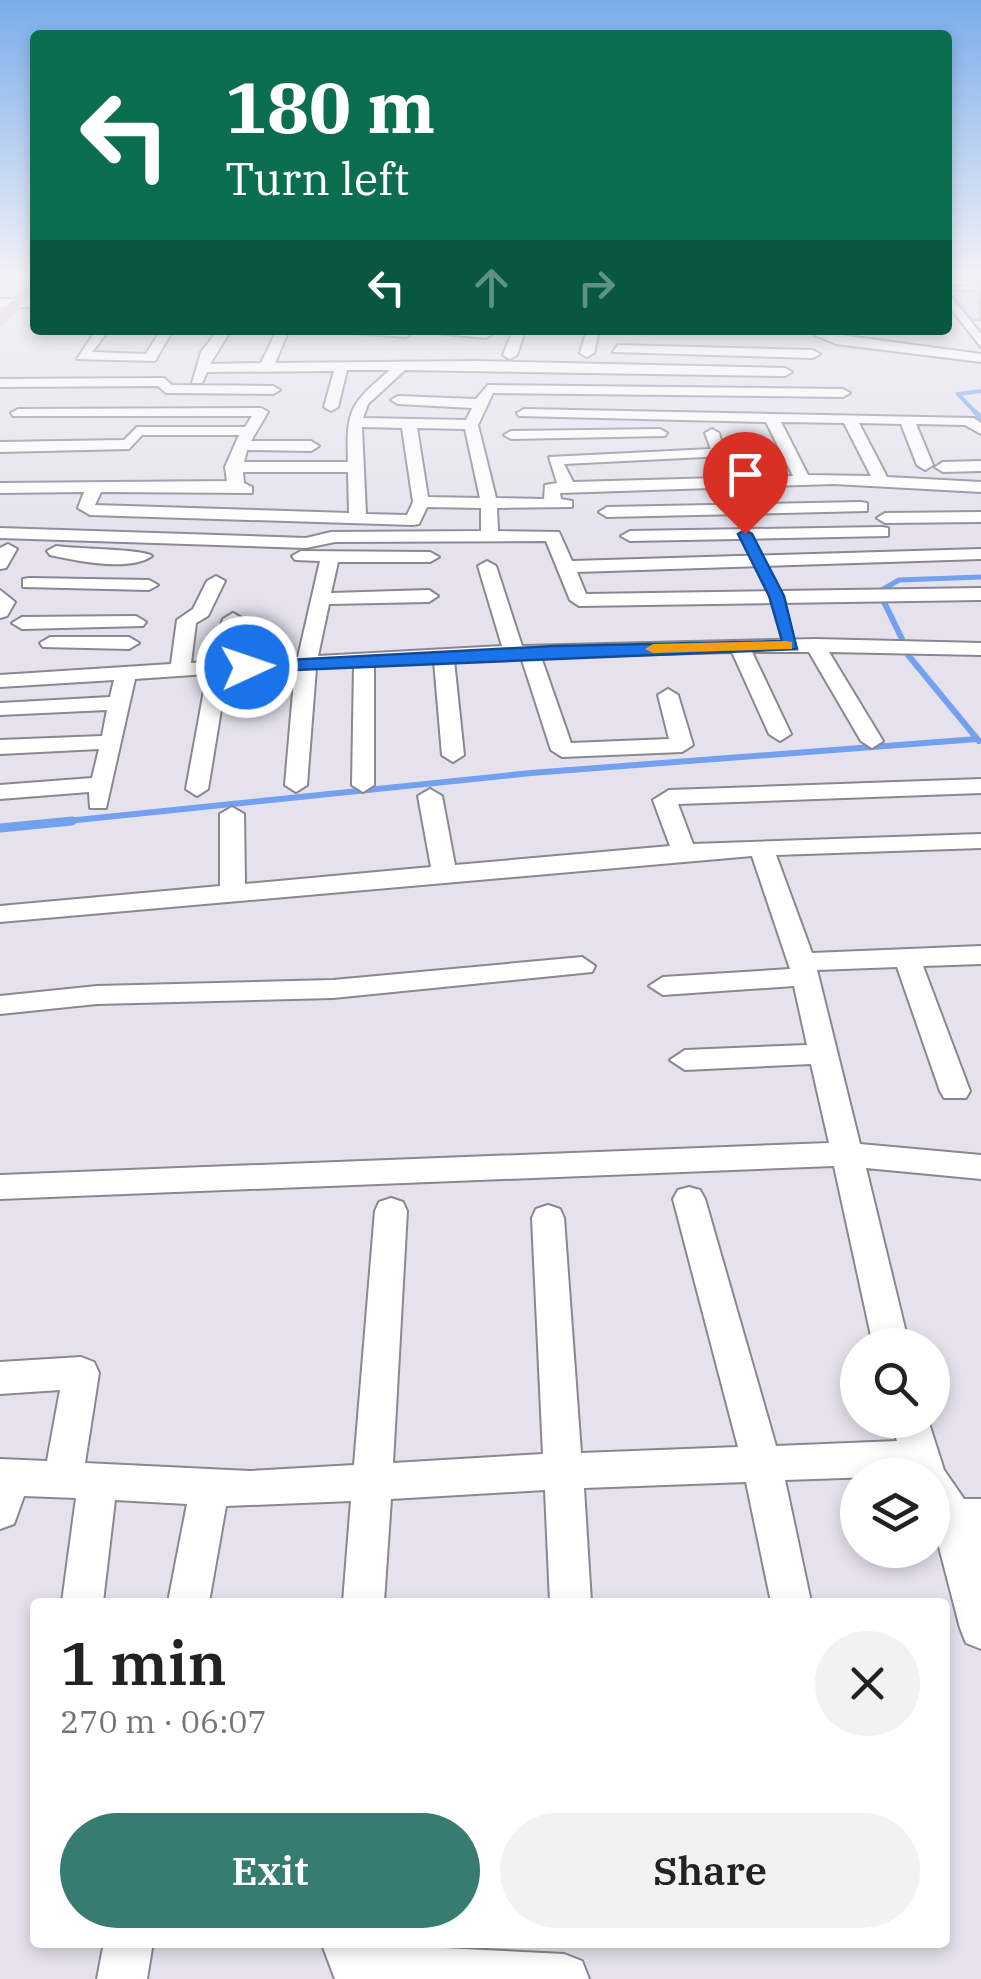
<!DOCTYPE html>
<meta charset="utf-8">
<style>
:root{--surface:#fff;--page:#f2f2f2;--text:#222;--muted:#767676;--accent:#377c71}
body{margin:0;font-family:"IBM Plex Serif",serif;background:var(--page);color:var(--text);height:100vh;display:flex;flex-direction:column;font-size:38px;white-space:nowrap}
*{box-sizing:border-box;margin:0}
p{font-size:32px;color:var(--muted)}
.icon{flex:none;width:55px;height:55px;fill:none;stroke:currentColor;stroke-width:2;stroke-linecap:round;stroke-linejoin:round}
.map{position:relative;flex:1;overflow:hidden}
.details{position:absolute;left:30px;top:1598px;width:920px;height:350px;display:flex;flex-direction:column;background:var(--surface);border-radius:10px;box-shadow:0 5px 15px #0003}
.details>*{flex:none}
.hud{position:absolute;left:30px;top:30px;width:922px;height:305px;border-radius:10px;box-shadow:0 5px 15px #0003;background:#0b6e4f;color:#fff;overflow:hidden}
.fabs{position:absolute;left:840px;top:1328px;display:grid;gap:20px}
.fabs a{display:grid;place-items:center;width:110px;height:110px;border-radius:50%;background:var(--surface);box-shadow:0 5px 15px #0003;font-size:50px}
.pin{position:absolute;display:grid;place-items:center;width:85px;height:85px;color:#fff;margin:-102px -42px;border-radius:50% 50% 50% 0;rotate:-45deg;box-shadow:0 0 10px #0007}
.pin .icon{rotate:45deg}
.me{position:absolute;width:110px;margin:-55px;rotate:87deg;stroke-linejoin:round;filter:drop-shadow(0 0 8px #0008)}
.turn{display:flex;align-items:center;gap:35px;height:210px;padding:0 30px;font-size:45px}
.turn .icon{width:130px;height:130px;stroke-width:2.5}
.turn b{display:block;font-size:70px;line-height:85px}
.lanes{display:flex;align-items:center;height:95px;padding:0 30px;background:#0003;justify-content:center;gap:50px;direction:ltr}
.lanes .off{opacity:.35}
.round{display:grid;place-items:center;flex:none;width:105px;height:105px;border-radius:52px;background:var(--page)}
.summary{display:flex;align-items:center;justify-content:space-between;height:170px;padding:0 30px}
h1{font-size:60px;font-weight:600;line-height:75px}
.primary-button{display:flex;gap:20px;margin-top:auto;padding:20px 30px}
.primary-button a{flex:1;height:115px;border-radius:60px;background:var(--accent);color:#fff;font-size:40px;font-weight:600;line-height:115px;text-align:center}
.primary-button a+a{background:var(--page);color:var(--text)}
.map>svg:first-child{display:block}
</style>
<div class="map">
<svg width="981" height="1979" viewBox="0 0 981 1979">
<rect width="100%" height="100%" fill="#e5e2ed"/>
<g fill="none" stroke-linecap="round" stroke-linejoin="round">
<path stroke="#73a0ef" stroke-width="4" d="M967 273 981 287
M977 414 958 394 981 391"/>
<path stroke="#73a0ef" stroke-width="5" d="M975 412 981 418
M880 591 899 580 981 577"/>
<path stroke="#73a0ef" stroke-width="6" d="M884 602 902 639
M908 655 979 741
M48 823 531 773 977 739"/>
<path stroke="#73a0ef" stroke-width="9" d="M0 828 72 821"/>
</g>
<path fill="#d8c4f9" stroke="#9b97a1" stroke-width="2.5" d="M948 290 979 291 981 320H971Z"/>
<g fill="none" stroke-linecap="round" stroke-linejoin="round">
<g stroke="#8a8790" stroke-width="4">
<path id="minor" d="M948 280 974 283 948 286Z
M948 293 981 334V347L948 305Z
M0 299H35V307H0Z
M96 330H109L92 352 146 354 161 330H173L155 361 77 359Z
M218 330H231L210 364 261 363 277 330H289L275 363 475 361 785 368 792 372 785 376 405 370 368 404 363 418 466 420 472 408 398 404 391 400 398 396 476 399 488 385 843 389 850 393 843 397 493 393 478 425 496 498 544 499 545 485 557 483 549 457 711 449 705 433 712 429 719 433 725 456 564 464 573 482 793 476 766 422 519 416 517 413 524 409 974 418 981 423V434L965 425 916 424 933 465 925 470 917 465 901 424 859 423 887 477 981 482V492L834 484 560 493 561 499 572 501V507L497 508 498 531 559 532 572 561 981 549V559L577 572 586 594 981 588V600L579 606 570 600 546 541 335 542 306 548 0 538V528L306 538 331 532 481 531V508L427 507 419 524 413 525 90 515 78 508 84 492 0 493V483L227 481 225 467 239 435H142L129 449 0 452V442L124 440 137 427H245L252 416H13L11 413 18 409 261 408 268 412 251 441H311L319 446 311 451 247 450 244 462H348C346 410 350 404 390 370H347L338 407 331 411 324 407 334 371 207 372 202 383H192L201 352ZM781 422 844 423 871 476 808 475ZM362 427 402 428 413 502 407 515 366 514ZM417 428 465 429 480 498 428 497ZM243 472H348L349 513 95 505 101 492 252 493V487L244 483Z
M409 330 412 333 406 337 326 331Z
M481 330 492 334 486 338 416 331Z
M513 330H525L517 355 510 359 503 355Z
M587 330H599L594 353 587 357 580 353Z
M803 330 981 354V362L836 344Z
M618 345 813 350 820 354 813 358 613 352Z
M164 378 172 385 273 386 280 390 273 394 166 393 158 386 0 387V379Z
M660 429 667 433 665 436 511 439 504 435 511 431Z
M981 461V471L943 472 935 467 943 462Z
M861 502 867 503V511L607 517 599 512 607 507Z
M981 512V522L885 523 877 518 885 513Z
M882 527 888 528V536L630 541 621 536 630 531Z
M8 544 17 549 6 568 0 569V548Z
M56 546C75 549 143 549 152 556 129 572 77 561 50 555L47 551Z
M301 551 430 552 439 557 430 562H338L331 593 429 590 438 596 429 602 329 604 318 656 502 646 478 566 487 561 496 566 522 646 815 639 981 643V655L829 652 883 741 872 748 861 741 809 652H752L791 734 780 741 769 734 732 652 541 657 571 743 669 739 658 695 668 689 678 695 693 745 682 752 562 757 551 750 521 657 454 660 464 755 453 762 442 755 434 661 374 664V785L363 792 352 785 354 665 316 668 307 785 296 792 285 785 295 669 227 673 208 789 197 796 186 789 207 674 135 679 106 808H90L89 792 0 799V785L92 778 99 749 0 754V740L102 736 107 710 0 715V703L110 697 114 680 0 687V675L171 664 177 620 193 609 207 581 216 576 225 581 208 616 196 623 191 663 210 662 223 619 233 613 243 619 231 661 298 657 320 561 295 560 292 556Z
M29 578 149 580 158 585 149 590 23 587V579Z
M0 590 15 602 7 616 0 618Z
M136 616 146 622 143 626 22 629 12 623 22 617Z
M50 637H129L139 643 129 649 43 647 40 643Z
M981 779V793L678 804 693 844 981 834V848L776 855 812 953 981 946V964L923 966 970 1091 966 1098H944L940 1091 897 967 817 970 860 1144 981 1155V1179L866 1168 909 1345H873L834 1166 0 1199V1175L829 1143 811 1064 685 1070 670 1060 685 1050 807 1045 794 986 663 995 649 986 663 977 790 969 752 856 0 922V906L220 886V814L232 807 244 814 245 884 431 867 418 796 430 789 442 796 455 865 670 846 653 800 669 790Z
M582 957 595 966 592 972 333 998 97 1004 0 1014V996L97 986 333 980Z
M689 1187 700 1190 705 1199 776 1446 897 1441 890 1420H928L944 1470 964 1499H981V1649L966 1643 960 1628 932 1520V1475L785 1480 811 1602H771L746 1482 584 1488 591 1602H550L545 1490 391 1499 384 1602H343L351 1501 226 1506 209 1602H168L187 1504 115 1500 103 1602H62L76 1498 24 1496 14 1524 0 1529V1459L47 1461 60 1390 0 1394V1362L81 1357 94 1362 99 1373 85 1463 250 1471 354 1465 375 1211 379 1202 391 1198 403 1202 407 1211 393 1463 543 1454 532 1218 536 1209 548 1205 560 1209 564 1218 581 1453 738 1447 673 1199 678 1190Z
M104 1942H153L147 1979H97Z
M321 1942 564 1954 582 1961 589 1979H335Z"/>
</g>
<g stroke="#c4c3c4" stroke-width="6">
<path id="major" d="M35 282V293L0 323V311Z"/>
</g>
<use href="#minor" fill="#fff" fill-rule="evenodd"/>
<use href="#major" fill="#d4b5d5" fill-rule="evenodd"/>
</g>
<linearGradient id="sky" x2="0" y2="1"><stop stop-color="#79aceb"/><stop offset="0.5" stop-color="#f3f2f7"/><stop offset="1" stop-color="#f3f2f7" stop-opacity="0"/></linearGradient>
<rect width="981" height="550" fill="url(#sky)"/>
<path fill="#1a73e8" stroke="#114b97" stroke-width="2.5" d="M745 530 752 534 784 596 797 649 247 672 239 667 247 662 554 646 782 641 769 596 738 534Z"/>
<path fill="#f59e0b" d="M786 641 792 642V649L653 653 645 649 653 644Z"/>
</svg>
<div class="fabs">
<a><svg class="icon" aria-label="search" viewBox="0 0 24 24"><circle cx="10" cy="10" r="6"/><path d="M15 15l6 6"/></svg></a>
<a><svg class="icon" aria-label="layers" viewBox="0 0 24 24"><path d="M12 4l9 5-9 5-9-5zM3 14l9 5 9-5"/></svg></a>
</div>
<div class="pin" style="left:745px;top:534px;background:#d93025"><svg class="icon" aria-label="arrive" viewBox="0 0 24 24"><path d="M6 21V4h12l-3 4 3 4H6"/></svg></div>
<svg class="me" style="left:247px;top:667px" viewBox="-20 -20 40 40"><circle r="17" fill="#1a73e8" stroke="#fff" stroke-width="3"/><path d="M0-11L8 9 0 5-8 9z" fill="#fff"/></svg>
<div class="hud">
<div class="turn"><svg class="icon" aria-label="left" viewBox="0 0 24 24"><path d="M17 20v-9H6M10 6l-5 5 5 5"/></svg><div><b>180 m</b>Turn left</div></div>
<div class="lanes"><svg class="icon" aria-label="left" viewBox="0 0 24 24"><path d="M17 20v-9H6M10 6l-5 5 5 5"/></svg><svg class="icon off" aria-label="ahead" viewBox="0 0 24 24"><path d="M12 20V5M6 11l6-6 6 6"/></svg><svg class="icon off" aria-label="right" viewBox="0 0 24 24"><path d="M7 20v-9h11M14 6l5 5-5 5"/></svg></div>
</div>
<section class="details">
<div class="summary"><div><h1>1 min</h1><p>270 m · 06:07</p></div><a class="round"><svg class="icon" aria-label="close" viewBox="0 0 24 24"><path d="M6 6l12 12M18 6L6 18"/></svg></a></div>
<div class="primary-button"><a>Exit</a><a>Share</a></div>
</section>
</div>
